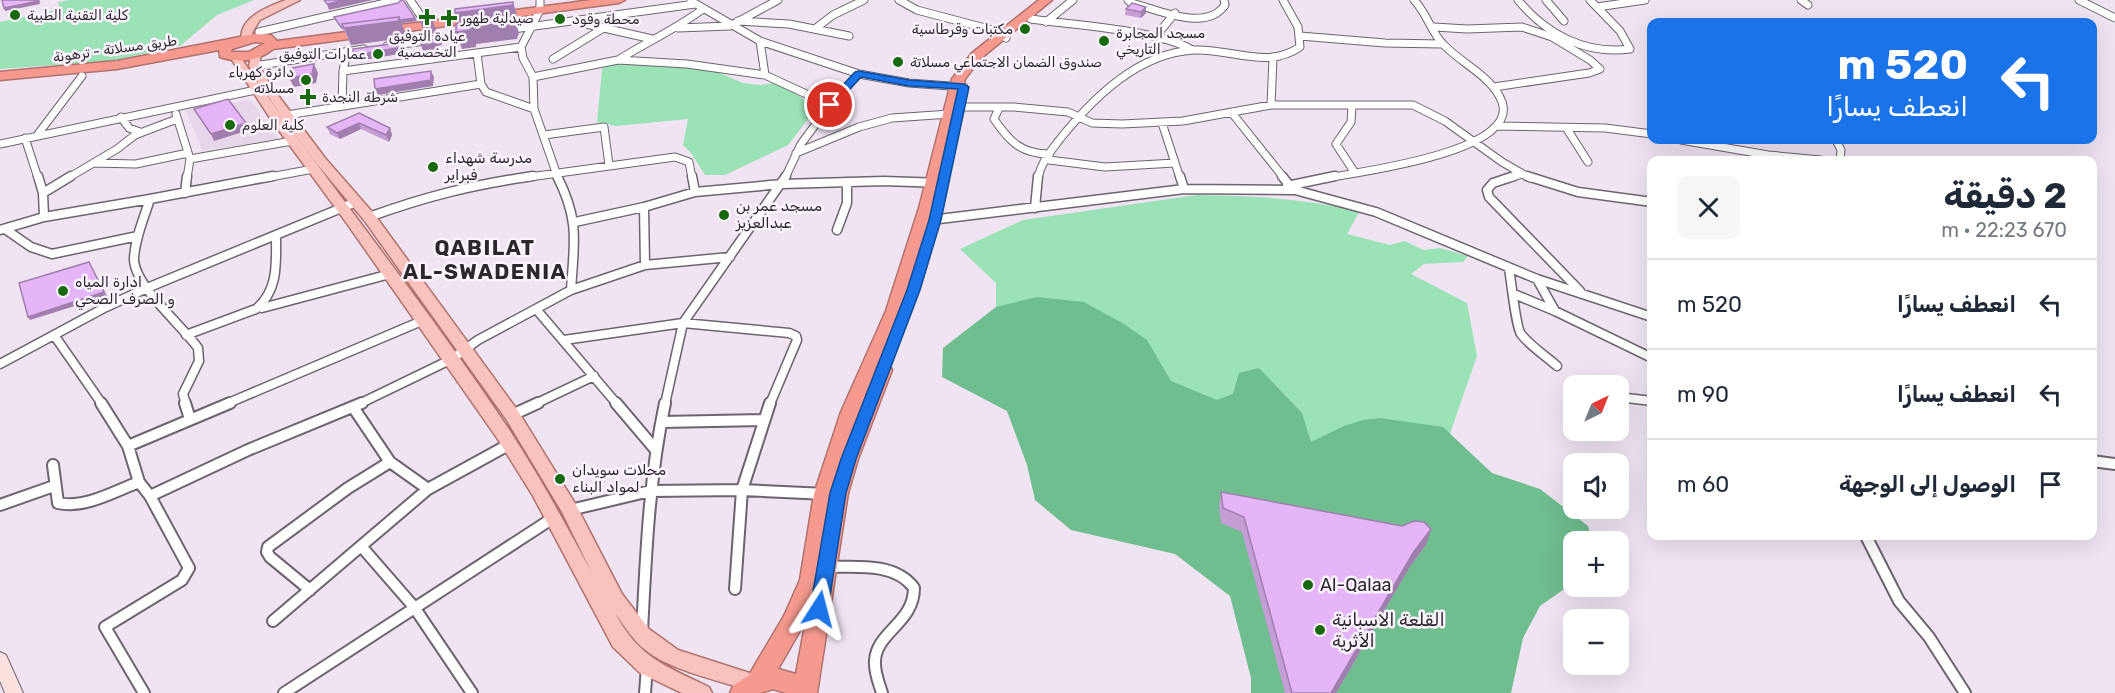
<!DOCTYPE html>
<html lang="ar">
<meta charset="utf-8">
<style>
:root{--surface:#fff;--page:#f6f6f7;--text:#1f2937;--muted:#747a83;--line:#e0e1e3}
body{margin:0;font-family:Rubik,"Noto Naskh Arabic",sans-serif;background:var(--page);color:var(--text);direction:rtl;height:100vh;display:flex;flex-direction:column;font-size:22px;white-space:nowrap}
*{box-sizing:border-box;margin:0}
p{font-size:20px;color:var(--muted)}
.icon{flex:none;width:33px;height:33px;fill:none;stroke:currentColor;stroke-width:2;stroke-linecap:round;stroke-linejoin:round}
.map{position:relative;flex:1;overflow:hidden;direction:ltr}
.sheet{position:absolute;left:1647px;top:156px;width:450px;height:384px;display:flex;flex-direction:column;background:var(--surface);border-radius:12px;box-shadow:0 6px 24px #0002;direction:rtl}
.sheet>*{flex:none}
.top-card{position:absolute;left:1647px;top:18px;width:450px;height:126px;border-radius:12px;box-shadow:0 6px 24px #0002;direction:rtl;background:#1a73e8;color:#fff;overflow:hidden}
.needle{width:39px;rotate:43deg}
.fabs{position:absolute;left:1563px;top:375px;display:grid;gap:12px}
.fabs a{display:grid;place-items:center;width:66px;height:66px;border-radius:12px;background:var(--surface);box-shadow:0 6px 24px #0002;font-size:30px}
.pin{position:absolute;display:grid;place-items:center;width:51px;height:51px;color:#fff;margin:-26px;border:3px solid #fff;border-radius:50%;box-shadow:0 2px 6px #0007}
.me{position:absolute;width:66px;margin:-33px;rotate:9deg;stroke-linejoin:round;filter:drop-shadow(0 0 4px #0008)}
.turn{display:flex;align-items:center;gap:21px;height:126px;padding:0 30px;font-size:27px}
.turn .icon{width:78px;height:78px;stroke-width:2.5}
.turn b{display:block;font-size:42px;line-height:51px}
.round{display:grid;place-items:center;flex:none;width:63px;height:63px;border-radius:12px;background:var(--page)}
.headline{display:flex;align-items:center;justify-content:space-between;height:102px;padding:0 30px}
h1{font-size:36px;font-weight:700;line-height:45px}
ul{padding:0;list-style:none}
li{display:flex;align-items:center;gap:18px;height:90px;padding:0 30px;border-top:2px solid var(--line)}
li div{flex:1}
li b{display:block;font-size:22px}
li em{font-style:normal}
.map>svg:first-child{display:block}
</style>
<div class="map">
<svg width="2115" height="693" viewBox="0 0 2115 693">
<rect width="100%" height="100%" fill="#f0e4f3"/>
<path fill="#e6d6ea" d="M251 100 278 139 202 151 186 110Z"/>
<path fill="#9be2b7" d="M70 0H254L217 15 180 46 110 61 0 69V22L60 9 58 2Z
M609 62 635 65H679L715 71 743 83 760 85 781 82 816 109 788 145 725 175H705L691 153 683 145 688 119 616 126 597 122 602 69Z
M1197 195C1252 196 1306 198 1359 212L1347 234 1390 245 1405 241 1423 250 1440 248 1468 256 1463 262 1424 264 1411 274 1467 303 1477 356 1447 442 1302 490 996 318V283L960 249 1023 220Z"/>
<path fill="#70bd90" d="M1037 297 1084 302 1124 324 1147 340 1171 381 1217 400 1233 394 1239 373 1259 368 1302 413 1311 442 1344 426 1363 420 1380 418 1443 427 1492 473 1540 489 1588 526 1593 541 1574 542 1573 583 1540 606 1523 638 1511 693H1251V678L1230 596 1175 554 1071 530 1035 500 1027 465 1007 411 942 377 943 348 996 307Z"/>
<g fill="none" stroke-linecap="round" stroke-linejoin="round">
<g stroke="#6d6470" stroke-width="9">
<path id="street-far2" d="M410 0 425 22
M540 0V10L521 47 523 58 533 77 534 109 558 178
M899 0 917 10 1000 32 1006 38
M1128 0 1131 3C1157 9 1206 33 1225 5L1224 0
M1518 0C1546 34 1585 55 1630 49L1620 31 1590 0
M1546 0 1564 21
M1801 0 1808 5
M2079 0 2115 18
M691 1 760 41 765 75 830 105
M1597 7 1645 0
M1031 19C1071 25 1161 30 1192 50
M738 21 789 24 849 36
M1046 22 1073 0
M582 23 652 39
M1434 27 1467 29 1522 27 1552 37 1590 60 1600 69 1589 73 1494 87
M678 28 730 26 778 0
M816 28 833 15 864 0
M506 30 695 4
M259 32 398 0
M1156 36 1175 13
M1300 36 1385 43 1442 44
M760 41 859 74 909 83 964 87
M387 46 469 35
M477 54 481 84 486 92 534 109
M553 59 602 29
M618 60C647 42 676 29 703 9
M254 66 364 49
M343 71 521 47
M533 77 618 60 687 64 765 75
M1271 105 1273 58
M342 106 343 71 347 51
M1352 106 1351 122 1336 144 1355 173
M959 107H1014L1068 112 1092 123 1122 124 1183 121 1271 105H1413L1445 121 1502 162 1530 178
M999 108 994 119C1009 141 1021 154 1049 154V160L1105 167 1175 163
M1232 113 1284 178
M176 114 190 159 187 178
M287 115 481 84
M121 117 129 128 140 132
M1162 123 1180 178
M1497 126 1605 128 1652 134
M1567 129 1588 162
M38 134 82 76
M544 135 604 127 609 165
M25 138 38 178
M1681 140 1768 155 1821 160
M1836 140 1841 150 1840 160
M0 144 256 90
M796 153 859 127 892 118 950 114
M190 159 292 141
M94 163 136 164 188 153
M68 178 117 149 135 135 177 119
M265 178 313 169
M522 178 675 157 689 162 692 178
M785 178 801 144 830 105 859 74
M1038 178C1041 162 1051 151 1060 139 1093 98 1138 53 1194 50 1231 48 1266 70 1300 47L1298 27 1283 0
M1327 178C1358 172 1520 152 1502 102 1493 77 1462 64 1444 45 1431 33 1427 13 1414 0
M1510 178 1522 174"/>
</g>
<g stroke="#6d6470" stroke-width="11">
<path id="street-far1" d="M38 176 43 193 44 217
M557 176C580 221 574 242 571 290
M692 176 695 192
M1180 176 1184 189
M1282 176 1290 186
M1514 176 1493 183 1487 190 1489 197 1580 291
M1527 176 1578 192 1652 202
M1287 186 1335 176
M43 193 71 176
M185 193 187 176
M644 207 645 265
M1035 208 1038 176
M369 217C427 196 472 185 533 176
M923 221 1184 189 1295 190 1376 212 1537 279 1652 317
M575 222 644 207 695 192 782 184 884 181 942 183
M5 229 31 247 52 254 138 236
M0 230 44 217 150 199
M837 230 847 203V182
M1509 268C1511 280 1516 328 1521 334 1530 346 1546 356 1557 366
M1537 279 1555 311
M1514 294 1555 311 1652 358
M262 308 390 274
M536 309 617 404
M54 335 102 404
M186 335 256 309C279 290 276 262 276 235
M564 340 683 323 789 333 796 336 797 340 770 404
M0 364 106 307 147 288 356 202
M1618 397 1652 401
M186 404 183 394 199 361 198 348C182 325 133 285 134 258 135 238 144 218 150 199L273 176
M226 404 424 320
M359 404 452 359 478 340 571 290 645 265 730 257
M535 404 594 376
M665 404 683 323 786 176"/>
</g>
<g stroke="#6d6470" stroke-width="14">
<path id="street" d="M101 403 128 446 139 482 150 496 189 568 182 580 105 627 144 693
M185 403 190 419
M616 403 655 449
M353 407 390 462 428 489
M512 415 538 403
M662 422 763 420
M128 446 230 403
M2092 461 2115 464
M53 465 58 503C85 509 115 491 139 482
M150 496 248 450 362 403
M0 505 54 486
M570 510 650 491 742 490 826 494
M1866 536 1899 601 1929 637 1965 693
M361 546 414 607 472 693
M826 567C855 567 895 562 914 588 914 623 876 632 875 661 874 672 879 683 882 693
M735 589 742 490 770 403
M310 590 270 557 267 552 268 547 348 488 390 462
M273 621 428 489 510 444
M642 631C646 554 649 478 665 403
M284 693 553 518
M645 693 647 667"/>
</g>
<g stroke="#6d6470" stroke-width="2">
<path id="secondary" d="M0 652 6 655 23 693H5L0 681Z"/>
</g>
<g stroke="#af726d" stroke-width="3">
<path id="primary" d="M286 0H300L260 20 253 31 250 41H242C237 18 269 6 286 0Z
M256 51 261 54 259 66 271 86 325 158 374 214 518 411 576 505 622 594 649 629 678 650 762 677 765 683 762 689 755 692C724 682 673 671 648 652 634 642 625 627 615 613 640 659 664 665 709 687L712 693H682L640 673 613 647 533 496 497 438 348 225 272 121 230 57 231 55H239C326 182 424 302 510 431 540 477 566 525 592 573L562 512 506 419 364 220 317 164 262 89 249 66 251 54Z"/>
</g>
<g stroke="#af726d" stroke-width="3">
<path id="highway" d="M592 0H625L619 3 273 49C257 62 238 63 220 57L219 50 117 69 0 80V72L117 61 255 34 271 35 277 41ZM255 42 265 43 249 52H231L232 49Z
M1039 0H1052L980 59 965 79 935 208 904 311 881 365 890 366 892 370 858 459 848 493 817 693H786L773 689 760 693H730L733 686 749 675 784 616 800 580 814 494 841 412 886 311 919 208 952 79 972 53ZM806 620 796 674 778 669Z"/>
</g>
<use href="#street-far2" stroke="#fff" stroke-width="7"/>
<use href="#street-far1" stroke="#fff" stroke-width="8"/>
<use href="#street" stroke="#fff" stroke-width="10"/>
<use href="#secondary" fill="#fce1de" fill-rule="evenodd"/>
<use href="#primary" fill="#fac2bc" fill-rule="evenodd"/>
<use href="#highway" fill="#f69a90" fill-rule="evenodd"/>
</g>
<path fill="#c49dd5" d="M1146 7V13L1141 18 1125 15 1126 9Z
M334 17 417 21 401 23 406 34 404 38 351 45 344 30H342Z
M359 113 390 128 392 135 389 142 361 129 340 139 330 134 327 127Z
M1221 492 1427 543 1409 568 1336 693H1285L1242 532 1221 523 1219 507Z"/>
<path fill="#a07fae" d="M38 0H39L40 4 5 11 4 8Z
M345 0H373L329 10 327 4Z
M513 2 518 19V22L516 23 519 33 517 39 476 44V47L462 49 456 32 461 30 455 13Z
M1146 7V13L1141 18V12Z
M431 16 437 33 425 35 419 18Z
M399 17 415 18 417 21 401 23 406 34 404 38 351 45 344 27Z
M440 39 442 45 438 46V49L423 51 421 45Z
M398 43 401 49 399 54 358 61 357 58H355L353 52Z
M314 64 318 73 316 83 294 87 289 78Z
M431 71 434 77 433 86 378 95 375 89Z
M246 123 249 130 214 141 211 134Z
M359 123 361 129 340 139 337 133Z
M390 128 392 135 389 142 386 135Z
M91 266 107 296 30 320 28 317Z
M1431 529 1427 543 1409 568 1336 693H1331L1413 553Z"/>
<path fill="#e4b6f8" stroke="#a07fae" stroke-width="1.5" d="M2 0H38L39 1 4 8Z
M324 0H345L327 4Z
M401 0H403L415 18 400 20 399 17 342 24 343 27H341L334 17 398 3Z
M513 2V5L455 13V9Z
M1132 3 1146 7 1141 12 1126 9Z
M430 13 431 16 419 18V14Z
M399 17 398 21 344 28 342 24Z
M514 17 512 22 470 27V30L456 32V24Z
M440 39 436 40V43L421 45 422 40Z
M398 43 397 48 356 55V52H353V49Z
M314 64 312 74 289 78 292 68Z
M431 71V80L375 89 374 79Z
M228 99 246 123 211 134 194 109Z
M359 113 390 128 386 135 359 123 337 133 327 127Z
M89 262 104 292 28 317 19 283Z
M1221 492 1402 526 1414 521 1424 522 1431 529 1413 553 1331 693H1292L1244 517 1223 508Z"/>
<path fill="#1a73e8" stroke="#114b97" stroke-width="1.5" d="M859 71 909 80 964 84 969 87 941 220 920 290 856 459 846 493 828 609 825 614 819 616 813 614 810 609 830 493 841 459 907 290 929 220 958 89 909 86 861 77 833 107H826V103L855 72Z"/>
<g fill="#16690d" stroke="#fcf3fe" stroke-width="2">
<circle cx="15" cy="15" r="6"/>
<path d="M424 8h6v6h6v6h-6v6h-6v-6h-6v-6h6z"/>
<path d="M446 9h6v6h6v6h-6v6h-6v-6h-6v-6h6z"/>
<circle cx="560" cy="19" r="6"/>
<circle cx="1025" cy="29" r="6"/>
<circle cx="1104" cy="41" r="6"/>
<circle cx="378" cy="54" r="6"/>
<circle cx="898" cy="62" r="6"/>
<circle cx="306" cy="80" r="6"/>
<path d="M305 88h6v6h6v6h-6v6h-6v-6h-6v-6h6z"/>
<circle cx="230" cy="125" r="6"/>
<circle cx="433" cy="167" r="6"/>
<circle cx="724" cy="215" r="6"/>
<circle cx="63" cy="291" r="6"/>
<circle cx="560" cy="479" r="6"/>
<circle cx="1308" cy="585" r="6"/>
<circle cx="1320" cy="630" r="6"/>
</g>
<g text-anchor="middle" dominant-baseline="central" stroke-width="5" stroke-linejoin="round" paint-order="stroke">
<g font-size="14" fill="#2b272d" stroke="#fcf3fe" text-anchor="start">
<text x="27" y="15">كلية التقنية الطبية</text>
<text x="461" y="18">صيدلية طهور</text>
<text x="572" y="19">محطة وقود</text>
<text x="1013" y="29" text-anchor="end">مكتبات وقرطاسية</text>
<text x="1116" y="33">مسجد المجابرة<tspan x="1116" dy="16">التاريخي</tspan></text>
<text x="427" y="36" text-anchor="middle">عيادة التوفيق<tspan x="427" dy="16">التخصصية</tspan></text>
<text x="366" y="54" text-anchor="end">عمارات التوفيق</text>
<text x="910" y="62">صندوق الضمان الاجتماعي مسلاتة</text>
<text x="294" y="72" text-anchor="end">دائرة كهرباء<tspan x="294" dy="16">مسلاته</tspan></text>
<text x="322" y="97">شرطة النجدة</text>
<text x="242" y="125">كلية العلوم</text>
</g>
<g font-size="14" fill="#2b272d" stroke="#fcf3fe">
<text transform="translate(115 49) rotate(-8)">طريق مسلاتة - ترهونة</text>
</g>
<g font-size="15" fill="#2b272d" stroke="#fcf3fe" text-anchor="start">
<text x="445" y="158">مدرسة شهداء<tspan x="445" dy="17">فبراير</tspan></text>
<text x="736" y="206">مسجد عمر بن<tspan x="736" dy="17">عبدالعزيز</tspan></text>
<text x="75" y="282">ادارة المياه<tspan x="75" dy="17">و الصرف الصحي</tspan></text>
<text x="572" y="470">محلات سويدان<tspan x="572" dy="17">لمواد البناء</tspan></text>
</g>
<g font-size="18" fill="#2b272d" stroke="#fcf3fe" text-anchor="start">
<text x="1320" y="585">Al-Qalaa</text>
<text x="1332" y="620">القلعة الاسبانية<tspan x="1332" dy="21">الأثرية</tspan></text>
</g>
<g font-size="21" font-weight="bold" letter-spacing="1.5" fill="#2b272d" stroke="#fcf3fe">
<text x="485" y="247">QABILAT<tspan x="485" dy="24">AL-SWADENIA</tspan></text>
</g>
</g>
</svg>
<div class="fabs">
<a><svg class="needle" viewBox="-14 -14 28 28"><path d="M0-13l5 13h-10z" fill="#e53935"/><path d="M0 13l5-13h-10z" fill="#747a83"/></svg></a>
<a><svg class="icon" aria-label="sound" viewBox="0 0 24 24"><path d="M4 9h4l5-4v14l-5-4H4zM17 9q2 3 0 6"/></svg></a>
<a>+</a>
<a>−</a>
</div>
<div class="pin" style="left:830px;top:105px;background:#d93025"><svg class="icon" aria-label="arrive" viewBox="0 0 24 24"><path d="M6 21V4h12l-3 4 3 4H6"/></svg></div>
<svg class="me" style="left:819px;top:609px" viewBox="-20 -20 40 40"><path d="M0-17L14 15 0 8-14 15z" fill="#1a73e8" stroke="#fff" stroke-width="4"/></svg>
<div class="top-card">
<div class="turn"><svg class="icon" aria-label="left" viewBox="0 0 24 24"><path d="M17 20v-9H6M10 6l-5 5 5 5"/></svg><div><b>520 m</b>انعطف يسارًا</div></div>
</div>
<section class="sheet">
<div class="headline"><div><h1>2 دقيقة</h1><p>670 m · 22:23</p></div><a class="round"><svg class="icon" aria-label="close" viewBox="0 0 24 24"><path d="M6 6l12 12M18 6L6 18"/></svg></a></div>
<ul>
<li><svg class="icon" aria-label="left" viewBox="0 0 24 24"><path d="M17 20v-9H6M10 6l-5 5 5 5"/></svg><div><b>انعطف يسارًا</b></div><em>520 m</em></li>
<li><svg class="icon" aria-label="left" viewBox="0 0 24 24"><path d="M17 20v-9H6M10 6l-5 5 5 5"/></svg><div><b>انعطف يسارًا</b></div><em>90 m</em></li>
<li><svg class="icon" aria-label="arrive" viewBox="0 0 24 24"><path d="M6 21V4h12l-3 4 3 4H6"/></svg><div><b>الوصول إلى الوجهة</b></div><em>60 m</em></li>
</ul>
</section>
</div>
